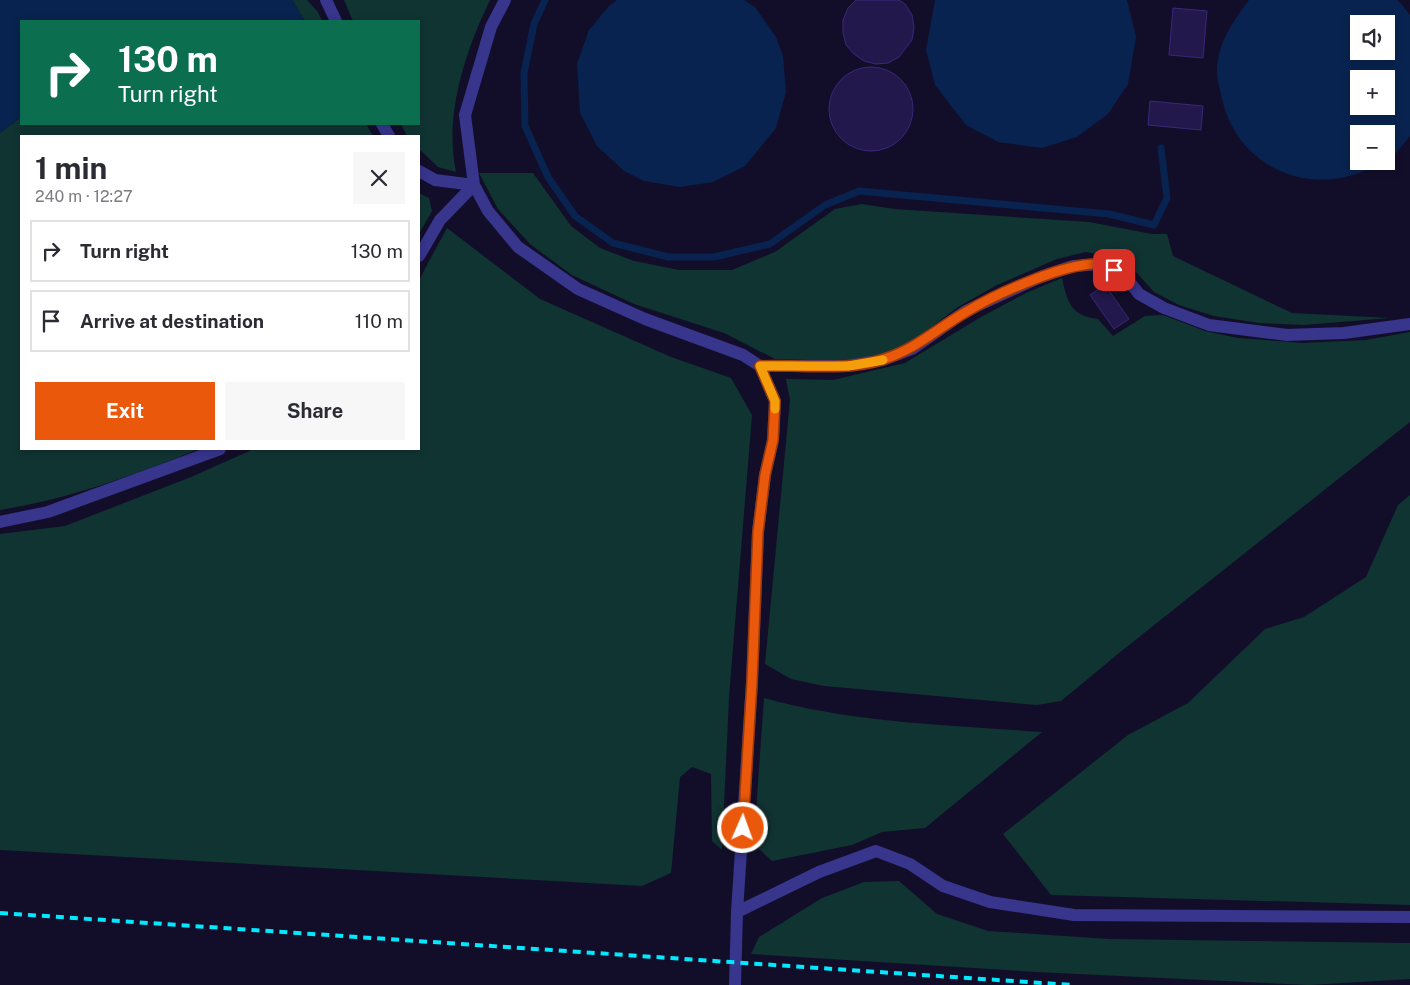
<!DOCTYPE html>
<meta charset="utf-8">
<style>
:root{--surface:#fff;--page:#f7f7f7;--text:#2b2b33;--muted:#7c7c81;--line:#e1e1e2;--accent:#ea580c}
body{margin:0;font-family:"Public Sans",sans-serif;background:var(--page);color:var(--text);height:100vh;display:flex;flex-direction:column;font-size:19px;white-space:nowrap}
*{box-sizing:border-box;margin:0}
p{font-size:16px;color:var(--muted)}
.icon{flex:none;width:28px;height:28px;fill:none;stroke:currentColor;stroke-width:2;stroke-linecap:round;stroke-linejoin:round}
.map{position:relative;flex:1;overflow:hidden}
.sheet{position:absolute;left:20px;top:135px;width:400px;height:315px;display:flex;flex-direction:column;background:var(--surface);border-radius:0px;box-shadow:0 2px 8px #0003}
.sheet>*{flex:none}
.guide{position:absolute;left:20px;top:20px;width:400px;height:105px;border-radius:0px;box-shadow:0 2px 8px #0003;background:#0b6e4f;color:#fff;overflow:hidden}
.buttons{position:absolute;left:1350px;top:15px;display:grid;gap:10px}
.buttons a{display:grid;place-items:center;width:45px;height:45px;border-radius:0px;background:var(--surface);box-shadow:0 2px 8px #0003;font-size:25px}
.pin{position:absolute;display:grid;place-items:center;width:42px;height:42px;color:#fff;margin:-21px;border-radius:10px;box-shadow:0 2px 8px #0006}
.me{position:absolute;width:55px;margin:-28px;rotate:2deg;stroke-linejoin:round;filter:drop-shadow(0 0 4px #0008)}
.turn{display:flex;align-items:center;gap:18px;height:105px;padding:0 15px;font-size:22px}
.turn .icon{width:65px;height:65px;stroke-width:2.5}
.turn b{display:block;font-size:35px;line-height:42px}
.round{display:grid;place-items:center;flex:none;width:52px;height:52px;border-radius:0px;background:var(--page)}
.overview{display:flex;align-items:center;justify-content:space-between;height:85px;padding:0 15px}
h1{font-size:30px;font-weight:700;line-height:38px}
.primary-button{display:flex;gap:10px;margin-top:auto;padding:10px 15px}
.primary-button a{flex:1;height:58px;border-radius:0px;background:var(--accent);color:#fff;font-size:20px;font-weight:700;line-height:58px;text-align:center}
.primary-button a+a{background:var(--page);color:var(--text)}
ul{padding:0;list-style:none}
li{display:flex;align-items:center;gap:15px;height:62px;margin:0 10px 8px;padding:0 5px;border:2px solid var(--line);border-radius:0px}
li div{flex:1}
li b{display:block;font-size:19px}
li em{font-style:normal}
.map>svg:first-child{display:block}
</style>
<div class="map">
<svg width="1410" height="985" viewBox="0 0 1410 985">
<rect width="100%" height="100%" fill="#120e2a"/>
<path fill="#103432" d="M292 0H307L318 12 322 21H305Z
M344 0H490C465 52 444 115 456 172L438 167 419 149V136H407L401 124H419V21H353Z
M21 117V124H366L373 136H21V449H199C134 475 69 499 0 510V133Z
M479 173H533L571 226 600 248 634 261 679 270H732L775 252 835 209 862 204 894 209 1089 222 1152 234H1167L1173 256 1292 313 1389 318 1304 325 1259 323 1214 316 1179 305 1154 292 1137 273 1117 258 1086 252 1057 259 997 285 958 307 910 343 878 356 840 361 775 359 724 333 634 304 572 275 530 244 498 209Z
M419 193 429 198 432 211 419 234Z
M447 228 540 299 671 357 731 378 752 415 729 697 722 850 712 841 711 774 692 767 680 777 671 873 642 886 0 850V534L65 526 191 477 254 449H419V280Z
M1062 278C1067 302 1071 316 1098 319L1113 336 1145 316 1163 315 1205 331 1238 338 1303 343 1366 340 1410 332V422L1124 649 1061 701 1037 705 824 686 791 679 765 664 790 400 786 379 833 380 905 363 981 317 1026 293Z
M1410 495V905L1051 895 1003 834 1128 735 1188 703 1265 629 1304 617 1366 577 1398 505Z
M764 698C853 723 949 725 1042 732L925 828 882 832 852 845 772 861 758 848 755 826Z
M899 881 937 914 988 931 1109 939 1410 943V979L1309 985 1036 972 751 954 759 937 822 898 864 882Z"/>
<path fill="#08234f" fill-rule="evenodd" d="M0 0H292L305 21H21V117L0 133Z
M617 0H744L755 7 776 37 783 56 786 92 776 128 745 166 713 182 680 187 644 181 624 171 597 146 580 113 577 64 589 30 609 6Z
M935 0H1127L1136 37 1128 84 1108 114 1077 137 1042 148 998 142 966 125 935 85 926 50Z
M1249 0H1398L1410 15V136L1396 153 1386 159V134H1359V161H1383C1319 203 1235 171 1221 94 1219 87 1217 79 1217 72 1217 43 1233 22 1249 0ZM1359 24H1386V51H1359ZM1359 79H1386V106H1359Z"/>
<g fill="none" stroke-linecap="round" stroke-linejoin="round">
<path stroke="#08234f" stroke-width="7" d="M545 0 534 24 524 73 525 126 548 177 575 216 613 243 668 257H714L770 244 825 205 859 191 1109 214 1154 225 1167 198 1161 148"/>
</g>
<path fill="#22184c" stroke="#38287a" d="M856 0H899L905 4 912 15 914 27 912 40 899 57 888 63 876 64 864 61 854 54 846 45 843 33V20L848 8Z
M1173 8 1207 11 1203 58 1169 55Z
M829 109a42 42 0 1 1 84 0a42 42 0 1 1-84 0Z
M1150 101 1203 106 1201 130 1148 125Z
M1105 285 1129 319 1114 329 1090 295Z"/>
<g fill="none" stroke-linecap="round" stroke-linejoin="round">
<path stroke="#37358c" stroke-width="12" d="M326 0 336 21
M505 0 491 27 465 115 474 185 488 211 518 247 578 289 645 319 743 355 760 366 775 401 773 440 765 475 758 532 752 682 737 912 735 985
M382 124 389 136
M419 171 435 180 474 185
M419 256 440 220 474 185
M760 366H848L883 360 912 349 966 311 1038 278 1073 266 1105 264 1124 275 1139 294 1164 308 1209 325 1287 335 1344 333 1410 324
M0 522 48 512 220 449
M737 912 819 872 876 851 910 864 943 886 990 902 1074 915 1410 917"/>
<path stroke="#02e9ff" stroke-width="4" stroke-dasharray="8 6" stroke-linecap="butt" d="M0 913 1072 985"/>
</g>
<g fill="none" stroke-linecap="round" stroke-linejoin="round">
<g stroke="#983908" stroke-width="12">
<path id="route" d="M743 828 752 682 758 532 765 475 773 440 775 401 760 366C801 364 845 372 884 359 916 349 938 328 966 312 994 295 1073 258 1105 265 1108 265 1112 268 1114 270"/>
</g>
<use href="#route" stroke="#ea580c" stroke-width="9"/>
<path stroke="#f59e0b" stroke-width="9" d="M775 409V401L760 366H848L883 360"/>
</g>
</svg>
<div class="buttons">
<a><svg class="icon" aria-label="sound" viewBox="0 0 24 24"><path d="M4 9h4l5-4v14l-5-4H4zM17 9q2 3 0 6"/></svg></a>
<a>+</a>
<a>−</a>
</div>
<div class="pin" style="left:1114px;top:270px;background:#d93025"><svg class="icon" aria-label="arrive" viewBox="0 0 24 24"><path d="M6 21V4h12l-3 4 3 4H6"/></svg></div>
<svg class="me" style="left:743px;top:828px" viewBox="-20 -20 40 40"><circle r="17" fill="#ea580c" stroke="#fff" stroke-width="3"/><path d="M0-11L8 9 0 5-8 9z" fill="#fff"/></svg>
<div class="guide">
<div class="turn"><svg class="icon" aria-label="right" viewBox="0 0 24 24"><path d="M7 20v-9h11M14 6l5 5-5 5"/></svg><div><b>130 m</b>Turn right</div></div>
</div>
<section class="sheet">
<div class="overview"><div><h1>1 min</h1><p>240 m · 12:27</p></div><a class="round"><svg class="icon" aria-label="close" viewBox="0 0 24 24"><path d="M6 6l12 12M18 6L6 18"/></svg></a></div>
<ul>
<li><svg class="icon" aria-label="right" viewBox="0 0 24 24"><path d="M7 20v-9h11M14 6l5 5-5 5"/></svg><div><b>Turn right</b></div><em>130 m</em></li>
<li><svg class="icon" aria-label="arrive" viewBox="0 0 24 24"><path d="M6 21V4h12l-3 4 3 4H6"/></svg><div><b>Arrive at destination</b></div><em>110 m</em></li>
</ul>
<div class="primary-button"><a>Exit</a><a>Share</a></div>
</section>
</div>
